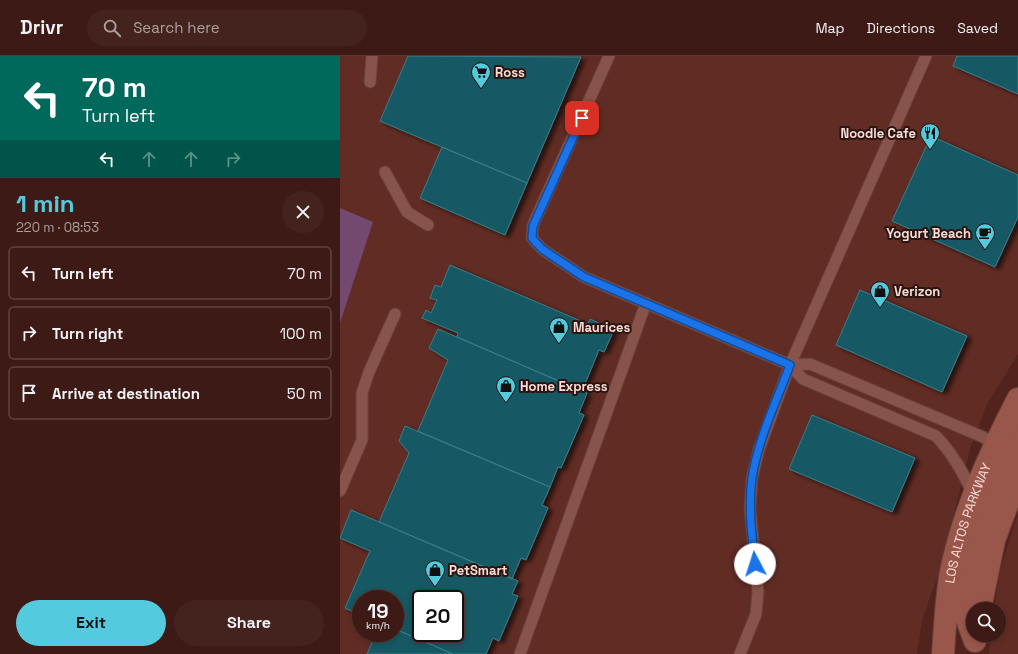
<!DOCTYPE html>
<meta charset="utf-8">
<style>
:root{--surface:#3d1a15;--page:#44231e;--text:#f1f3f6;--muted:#ada1a0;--line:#563834;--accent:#54cade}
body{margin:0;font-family:"Space Grotesk",sans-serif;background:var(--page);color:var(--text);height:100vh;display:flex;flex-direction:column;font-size:15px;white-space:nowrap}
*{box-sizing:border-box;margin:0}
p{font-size:13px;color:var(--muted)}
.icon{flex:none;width:22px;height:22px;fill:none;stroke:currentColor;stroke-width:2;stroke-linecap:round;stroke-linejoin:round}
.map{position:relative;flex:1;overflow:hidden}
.sheet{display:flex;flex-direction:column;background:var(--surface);width:340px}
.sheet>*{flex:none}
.guide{background:#00695c;color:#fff;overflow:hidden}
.controls{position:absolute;left:626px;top:546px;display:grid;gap:8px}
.controls a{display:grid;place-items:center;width:40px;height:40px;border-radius:50%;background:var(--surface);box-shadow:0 2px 6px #0003,0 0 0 1px var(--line);font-size:20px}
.speed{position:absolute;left:12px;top:534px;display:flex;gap:8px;font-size:20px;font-weight:700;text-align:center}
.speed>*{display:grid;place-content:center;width:52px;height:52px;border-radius:50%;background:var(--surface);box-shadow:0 2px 6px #0003,0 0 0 1px var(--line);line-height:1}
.speed small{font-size:10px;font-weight:400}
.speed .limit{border:2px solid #111;border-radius:6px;background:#fff;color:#111}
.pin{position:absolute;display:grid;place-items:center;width:34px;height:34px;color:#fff;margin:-17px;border-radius:8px;box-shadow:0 2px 6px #0006}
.me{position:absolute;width:44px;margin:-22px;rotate:355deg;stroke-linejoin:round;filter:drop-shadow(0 0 3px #0008)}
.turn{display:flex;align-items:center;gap:14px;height:84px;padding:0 16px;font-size:18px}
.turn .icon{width:52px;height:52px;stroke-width:2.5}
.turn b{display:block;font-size:28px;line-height:34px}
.lanes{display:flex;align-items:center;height:38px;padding:0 16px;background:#0003;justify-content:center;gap:20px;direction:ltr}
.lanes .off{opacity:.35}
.round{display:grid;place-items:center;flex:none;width:42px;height:42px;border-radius:21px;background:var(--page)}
.head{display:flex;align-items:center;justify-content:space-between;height:68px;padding:0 16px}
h1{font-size:24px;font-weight:700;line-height:30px;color:var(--accent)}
.cta{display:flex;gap:8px;margin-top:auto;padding:8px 16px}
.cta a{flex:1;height:46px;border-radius:24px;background:var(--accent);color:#111;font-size:16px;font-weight:700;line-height:46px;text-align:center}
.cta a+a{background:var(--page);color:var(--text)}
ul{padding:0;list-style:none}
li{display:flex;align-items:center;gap:12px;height:54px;margin:0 8px 6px;padding:0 8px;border:2px solid var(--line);border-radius:6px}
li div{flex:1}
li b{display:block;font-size:15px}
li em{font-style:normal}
header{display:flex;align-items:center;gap:24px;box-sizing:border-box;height:56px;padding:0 20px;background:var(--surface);border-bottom:1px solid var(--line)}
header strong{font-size:19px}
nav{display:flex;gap:22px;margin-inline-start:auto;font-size:14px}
.search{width:280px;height:36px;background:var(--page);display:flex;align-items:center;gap:10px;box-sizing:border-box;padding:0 14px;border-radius:22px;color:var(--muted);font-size:15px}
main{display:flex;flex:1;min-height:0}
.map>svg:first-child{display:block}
</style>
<header>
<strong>Drivr</strong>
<div class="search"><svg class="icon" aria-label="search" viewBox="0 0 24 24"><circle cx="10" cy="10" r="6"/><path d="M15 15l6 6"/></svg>Search here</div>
<nav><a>Map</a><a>Directions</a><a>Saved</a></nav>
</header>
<main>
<section class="sheet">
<div class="guide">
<div class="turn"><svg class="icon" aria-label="left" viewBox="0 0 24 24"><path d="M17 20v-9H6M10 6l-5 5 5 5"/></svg><div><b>70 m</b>Turn left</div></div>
<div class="lanes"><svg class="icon" aria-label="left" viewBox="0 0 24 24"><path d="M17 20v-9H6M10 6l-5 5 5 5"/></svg><svg class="icon off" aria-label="ahead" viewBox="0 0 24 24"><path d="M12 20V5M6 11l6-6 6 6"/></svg><svg class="icon off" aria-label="ahead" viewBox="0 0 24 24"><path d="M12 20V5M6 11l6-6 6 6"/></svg><svg class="icon off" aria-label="right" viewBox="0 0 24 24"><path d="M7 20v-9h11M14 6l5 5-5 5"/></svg></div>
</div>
<div class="head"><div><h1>1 min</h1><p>220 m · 08:53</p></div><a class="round"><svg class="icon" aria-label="close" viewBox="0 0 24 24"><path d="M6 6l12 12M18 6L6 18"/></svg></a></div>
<ul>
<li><svg class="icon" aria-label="left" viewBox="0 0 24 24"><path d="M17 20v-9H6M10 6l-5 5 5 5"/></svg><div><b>Turn left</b></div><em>70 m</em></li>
<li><svg class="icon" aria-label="right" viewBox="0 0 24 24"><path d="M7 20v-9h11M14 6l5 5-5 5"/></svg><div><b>Turn right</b></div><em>100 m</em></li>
<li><svg class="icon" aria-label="arrive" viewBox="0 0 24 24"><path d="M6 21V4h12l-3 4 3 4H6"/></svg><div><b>Arrive at destination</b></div><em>50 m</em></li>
</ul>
<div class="cta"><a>Exit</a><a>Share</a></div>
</section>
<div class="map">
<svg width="678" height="598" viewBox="0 0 678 598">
<defs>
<filter id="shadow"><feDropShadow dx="4.5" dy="2.5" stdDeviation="2" flood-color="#0009"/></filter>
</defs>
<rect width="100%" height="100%" fill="#51231c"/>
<path fill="#612c24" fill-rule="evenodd" d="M0 0H678V298L647 348 630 393 599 517 582 564 577 598H0ZM21 543H55V577H21ZM81 543H115V577H81Z
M678 457V598H649L650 579H659V553H654L660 515Z"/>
<path fill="#74496f" d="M0 152 33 166 0 267Z"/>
<path fill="#185964" stroke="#397d89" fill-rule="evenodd" filter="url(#shadow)" d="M68 0 241 1 187 127 40 65Z
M617 0H678V38L613 10Z
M591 80 678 119V161L655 211 552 165Z
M102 91 187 127 165 179 80 142Z
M110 209 248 268 250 263 274 274 264 296 259 294 242 335 117 281 118 277 82 262 86 254 91 257 97 244 90 242 95 229 101 231Z
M520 234 627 280 602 336 496 289Z
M98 273 247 337 239 357 244 359 221 412 218 411 210 431 78 375 108 304 89 292Z
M472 359 575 402 552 456 449 413Z
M65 370 210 431 202 449 208 452 186 504 181 502 172 523 39 466 69 397 59 385Z
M11 454 178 525 172 538 178 540 159 585 153 582 146 598H113L55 573V543H21V559L5 552 30 495 0 482ZM81 543H115V577H81Z
M55 573 113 598H27L36 577H55Z"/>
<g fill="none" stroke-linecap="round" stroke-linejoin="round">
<g stroke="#68403a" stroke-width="13">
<path id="lane" d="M269 0 193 169 192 182 202 193 244 221 450 309 463 323 596 380C613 398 623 416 633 438
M30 26 32 0
M45 116 67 156 88 169
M450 309 470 308 643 381 655 389
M0 435 22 384V337L29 316 55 258
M180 598 306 247
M400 598 416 558 418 536 410 452 412 422 419 393 450 309 586 0"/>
</g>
<g stroke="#68403a" stroke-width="24">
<g id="secondary">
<path d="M677 421C669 402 669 394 678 375"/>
<path d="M640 553 654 484 678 419"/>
<path d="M635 585 625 558 626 538 635 497 659 421 655 390"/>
<path id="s1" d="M603 598C605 571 606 543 611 516 623 456 650 397 678 343"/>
</g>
</g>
<use href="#lane" stroke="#87534a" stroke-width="11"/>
<use href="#secondary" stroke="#99574c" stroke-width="22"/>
</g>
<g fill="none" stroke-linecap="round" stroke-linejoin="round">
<g stroke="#114b97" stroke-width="10">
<path id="route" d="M242 62 193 170 192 182 202 193 244 221 450 309C436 346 418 384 412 422 408 451 412 480 415 508"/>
</g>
<use href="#route" stroke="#1a73e8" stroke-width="7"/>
</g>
<defs>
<g id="supermarket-pin" transform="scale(1)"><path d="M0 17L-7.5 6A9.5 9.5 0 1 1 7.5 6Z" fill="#54cade" stroke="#291410"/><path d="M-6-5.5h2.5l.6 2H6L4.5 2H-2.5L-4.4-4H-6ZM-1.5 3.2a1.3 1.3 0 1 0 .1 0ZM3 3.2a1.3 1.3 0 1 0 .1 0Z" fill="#111"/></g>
<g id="restaurant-pin" transform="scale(1)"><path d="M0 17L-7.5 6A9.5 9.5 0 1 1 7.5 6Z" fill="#54cade" stroke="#291410"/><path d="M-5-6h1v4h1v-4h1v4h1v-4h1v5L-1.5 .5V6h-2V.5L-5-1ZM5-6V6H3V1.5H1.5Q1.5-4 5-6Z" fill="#111"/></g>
<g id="cafe-pin" transform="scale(1)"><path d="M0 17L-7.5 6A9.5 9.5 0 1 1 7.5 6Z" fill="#54cade" stroke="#291410"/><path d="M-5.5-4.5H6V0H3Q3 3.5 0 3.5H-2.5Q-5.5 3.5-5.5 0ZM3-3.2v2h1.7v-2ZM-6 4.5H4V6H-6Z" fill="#111"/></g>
<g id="shop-pin" transform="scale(1)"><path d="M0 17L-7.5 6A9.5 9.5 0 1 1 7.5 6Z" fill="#54cade" stroke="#291410"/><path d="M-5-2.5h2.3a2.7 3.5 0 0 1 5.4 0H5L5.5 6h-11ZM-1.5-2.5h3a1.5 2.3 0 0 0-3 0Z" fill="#111"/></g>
</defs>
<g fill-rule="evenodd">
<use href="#supermarket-pin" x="141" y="16"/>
<use href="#restaurant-pin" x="590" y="77"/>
<use href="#cafe-pin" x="645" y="177"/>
<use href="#shop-pin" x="540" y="235"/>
<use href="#shop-pin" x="219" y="271"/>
<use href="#shop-pin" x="166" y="330"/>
<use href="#shop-pin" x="95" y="514"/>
</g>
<g text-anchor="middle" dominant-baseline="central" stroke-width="4" stroke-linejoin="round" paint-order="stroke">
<g font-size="13" font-weight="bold" fill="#fadbd5" stroke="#291410" text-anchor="start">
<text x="155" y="16">Ross</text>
<text x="576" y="77" text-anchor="end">Noodle Cafe</text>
<text x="631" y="177" text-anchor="end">Yogurt Beach</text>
<text x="554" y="235">Verizon</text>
<text x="233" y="271">Maurices</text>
<text x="180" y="330">Home Express</text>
<text x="109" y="514">PetSmart</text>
</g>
<g font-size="13" fill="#fadbd5" stroke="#291410">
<text stroke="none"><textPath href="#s1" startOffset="134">LOS ALTOS PARKWAY</textPath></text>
</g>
</g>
</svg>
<div class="controls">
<a><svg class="icon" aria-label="search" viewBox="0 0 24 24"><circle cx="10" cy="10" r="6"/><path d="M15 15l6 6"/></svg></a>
</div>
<div class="speed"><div>19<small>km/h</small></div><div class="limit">20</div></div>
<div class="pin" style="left:242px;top:62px;background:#d93025"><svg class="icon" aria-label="arrive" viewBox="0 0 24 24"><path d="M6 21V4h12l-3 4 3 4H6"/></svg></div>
<svg class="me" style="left:415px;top:508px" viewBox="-20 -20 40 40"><circle r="19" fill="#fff"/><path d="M0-13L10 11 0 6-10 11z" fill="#1a73e8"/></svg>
</div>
</main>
